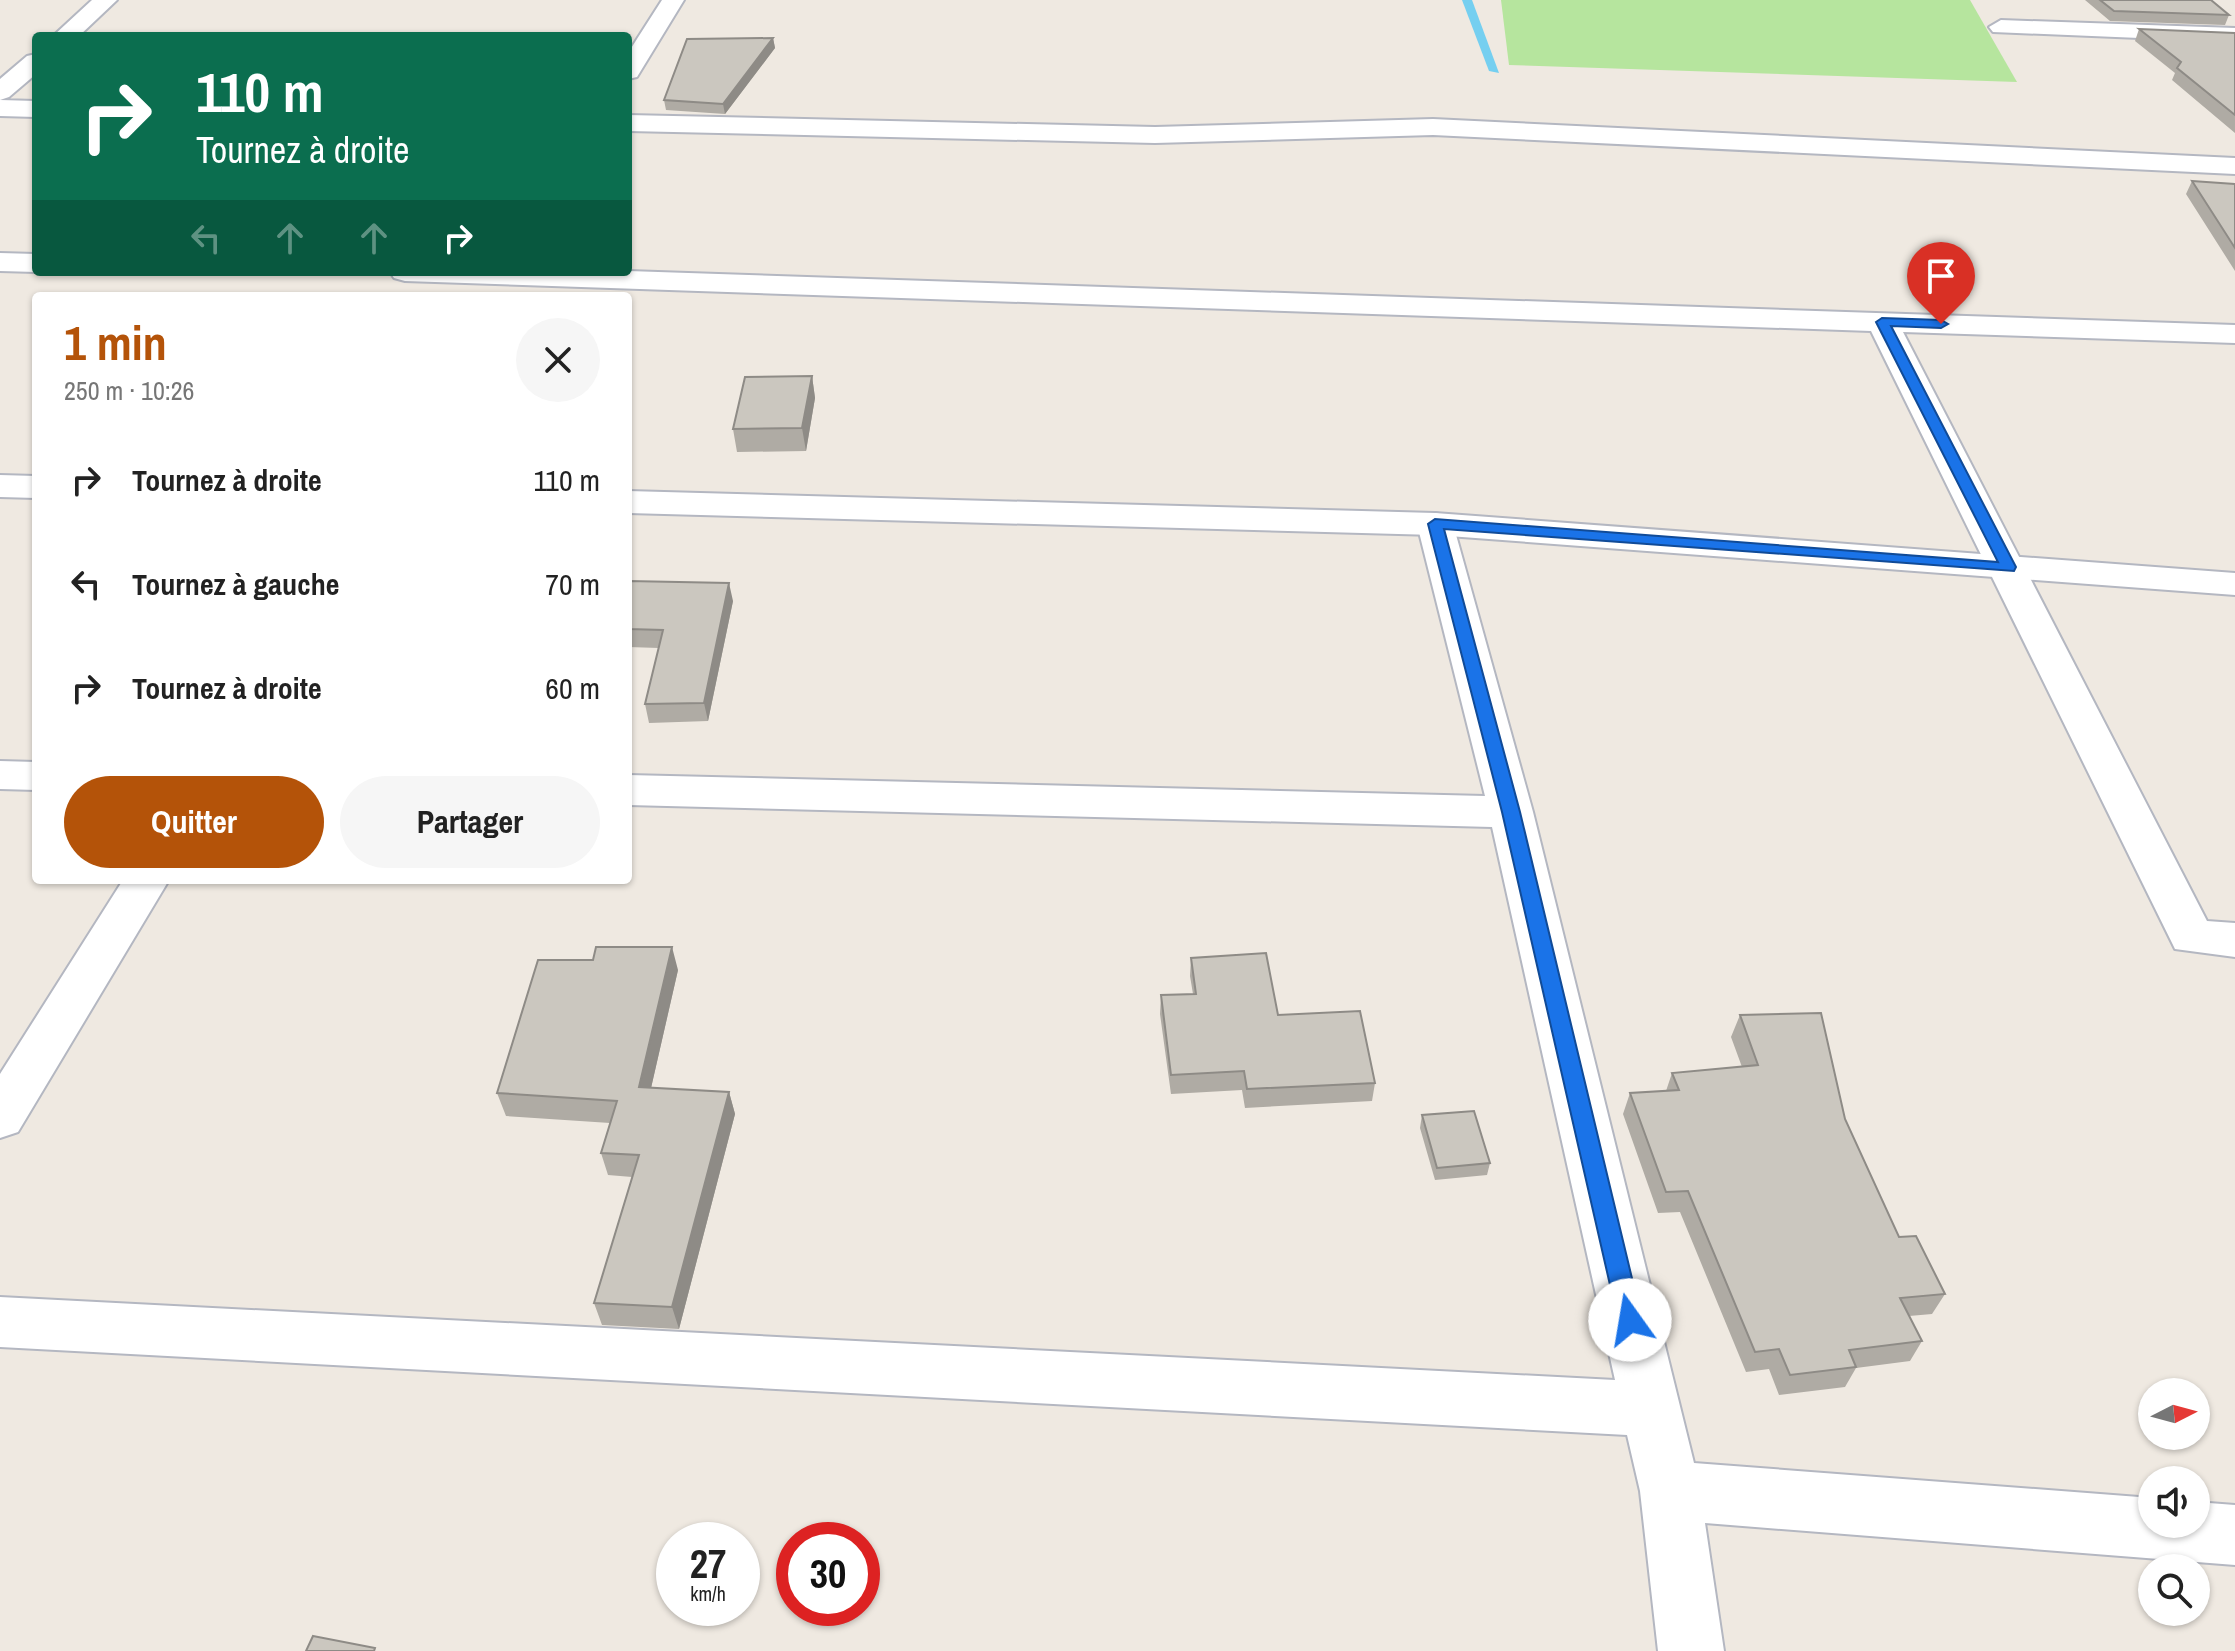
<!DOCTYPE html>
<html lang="fr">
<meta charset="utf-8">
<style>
:root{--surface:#fff;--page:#f6f6f6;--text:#222;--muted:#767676;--accent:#b45309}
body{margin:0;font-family:"Archivo Narrow",sans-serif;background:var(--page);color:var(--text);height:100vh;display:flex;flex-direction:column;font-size:30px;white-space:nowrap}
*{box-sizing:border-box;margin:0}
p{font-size:26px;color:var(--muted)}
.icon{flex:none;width:44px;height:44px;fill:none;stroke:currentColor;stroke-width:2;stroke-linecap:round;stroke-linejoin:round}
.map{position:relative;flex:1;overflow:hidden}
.panel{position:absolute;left:32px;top:292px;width:600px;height:592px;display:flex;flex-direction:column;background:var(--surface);border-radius:8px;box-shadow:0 2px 6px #0004}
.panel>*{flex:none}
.guide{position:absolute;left:32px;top:32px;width:600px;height:244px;border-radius:8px;box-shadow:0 2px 6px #0004;background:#0b6e4f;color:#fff;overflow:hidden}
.needle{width:52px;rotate:84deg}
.buttons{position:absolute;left:2138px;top:1378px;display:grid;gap:16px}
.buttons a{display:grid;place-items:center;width:72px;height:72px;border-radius:50%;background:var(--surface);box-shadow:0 2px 6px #0004;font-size:40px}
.speed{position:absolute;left:656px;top:1522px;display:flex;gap:16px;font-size:40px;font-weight:700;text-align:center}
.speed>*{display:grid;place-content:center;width:104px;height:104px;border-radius:50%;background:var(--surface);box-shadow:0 2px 6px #0004;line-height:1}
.speed small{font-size:20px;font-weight:400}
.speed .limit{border:12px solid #d22;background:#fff;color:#111}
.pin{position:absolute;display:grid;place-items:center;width:68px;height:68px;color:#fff;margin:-82px -34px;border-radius:50% 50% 50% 0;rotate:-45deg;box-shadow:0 0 8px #0007}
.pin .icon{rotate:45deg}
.me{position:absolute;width:88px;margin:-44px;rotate:347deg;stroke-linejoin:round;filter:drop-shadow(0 0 6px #0008)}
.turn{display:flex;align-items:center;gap:28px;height:168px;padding:0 32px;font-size:36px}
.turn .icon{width:104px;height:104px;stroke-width:2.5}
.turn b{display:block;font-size:56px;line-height:68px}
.lanes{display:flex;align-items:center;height:76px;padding:0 32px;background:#0003;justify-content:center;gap:40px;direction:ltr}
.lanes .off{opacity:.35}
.round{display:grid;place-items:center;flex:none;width:84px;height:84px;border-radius:42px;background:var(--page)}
.overview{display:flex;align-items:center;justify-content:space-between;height:136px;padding:0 32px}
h1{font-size:48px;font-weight:700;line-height:60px;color:var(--accent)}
.primary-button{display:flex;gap:16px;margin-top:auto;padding:16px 32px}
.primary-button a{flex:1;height:92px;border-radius:48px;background:var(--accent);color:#fff;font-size:32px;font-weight:700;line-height:92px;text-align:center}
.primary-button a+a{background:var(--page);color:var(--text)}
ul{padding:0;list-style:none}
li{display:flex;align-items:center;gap:24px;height:104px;padding:0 32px}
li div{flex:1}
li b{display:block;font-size:30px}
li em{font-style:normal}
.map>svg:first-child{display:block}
</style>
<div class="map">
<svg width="2235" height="1651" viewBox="0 0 2235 1651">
<rect width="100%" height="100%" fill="#efe9e1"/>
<path fill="#b6e59e" d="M1501 0H1970L2017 82 1509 65Z"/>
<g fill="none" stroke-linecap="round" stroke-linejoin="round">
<path fill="#75cff0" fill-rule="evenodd" d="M1462 0H1472L1499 73 1489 71Z"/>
<g stroke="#b4b7c1" stroke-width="4">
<path id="street" d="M92 0H117L79 36H53Z
M662 0H684L637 77 628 79V53Z
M2001 20 2235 28V42L1993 32 1989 27Z
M36 54V74L9 97 0 100V79L27 56Z
M0 100 36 101V117L0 116Z
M628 115 1155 127 1433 119 2235 158V174L1433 135 1155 143 628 131Z
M0 253 36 254V272L0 271Z
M628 271 2235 325V343L1903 332 2207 921 2235 923V957L2175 949 1871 331 405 281 394 278 390 272Z
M1435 513 1448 516 1453 524 1533 812 1694 1463 2152 1498V1524H2196V1502L2235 1505V1565L1705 1523 1724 1651H1658L1640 1491 1627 1435 0 1347V1297L1615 1380 1492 827 628 805V775L1485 796 1417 524 1422 516Z
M0 761 36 762V790L0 789Z
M123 880H169L18 1132 0 1138V1074Z"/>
</g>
<g stroke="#b4b7c1" stroke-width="4">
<path id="secondary" d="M0 475 36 476V498L0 497Z
M628 491 1435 513 2235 573V595L1435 535 628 513Z"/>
</g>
<use href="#street" fill="#fff" fill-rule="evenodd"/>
<use href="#secondary" fill="#fff" fill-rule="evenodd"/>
</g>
<path fill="#afaba4" d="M2085 0H2211L2229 15 2225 25 2110 21Z
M2139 29 2235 33V133L2172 80 2175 73 2135 41Z
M773 38 775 48 725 114 666 110 664 100Z
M2192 181 2235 184V271L2186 194Z
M812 376 815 398 806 451 737 452 733 429Z
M628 581 733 601 708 721 649 723 645 704 659 648 628 647Z
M1191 958 1278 1015 1375 1083 1372 1101 1245 1108 1242 1090 1171 1094 1160 1014 1161 995 1193 994 1190 976Z
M678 970 651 1088 729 1092 735 1114 679 1329 602 1325 594 1303 632 1177 608 1175 601 1153 610 1123 506 1116 497 1093Z
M1740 1015 1845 1119 1899 1237 1945 1294 1932 1314 1909 1316 1922 1341 1910 1361 1856 1368 1845 1387 1779 1395 1769 1369 1746 1372 1680 1212 1658 1213 1623 1114 1630 1093 1666 1091 1672 1073 1742 1067 1731 1037Z
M1422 1115 1490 1163 1487 1175 1435 1180 1420 1128Z"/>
<path fill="#8e8b86" d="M773 38 775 48 725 114 723 104Z
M812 376 815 398 806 451 802 428Z
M729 583 733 601 708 721 704 703Z
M672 947 678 970 646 1110 639 1087Z
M729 1092 735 1114 679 1329 672 1307Z"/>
<path fill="#cbc7bf" stroke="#8e8b86" stroke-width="2" d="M2100 0H2211L2229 15 2114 11Z
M2139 29 2235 33V115L2177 68 2181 62Z
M773 38 723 104 664 100 687 39Z
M2192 181 2235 184V248Z
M812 376 802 428 733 429 745 377Z
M628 581 729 583 704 703 645 704 663 630 628 629Z
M596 947H672L639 1087 729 1092 672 1307 594 1303 639 1155 601 1153 617 1101 497 1093 538 960H593Z
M1266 953 1278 1015 1360 1011 1375 1083 1247 1089 1244 1071 1171 1075 1161 995 1196 994 1191 958Z
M1821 1013 1845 1119 1899 1237 1916 1236 1945 1294 1900 1298 1922 1341 1849 1350 1856 1367 1790 1375 1779 1349 1755 1352 1688 1191 1666 1192 1630 1093 1679 1090 1672 1073 1758 1065 1740 1015Z
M1474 1111 1490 1163 1437 1168 1422 1115Z
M313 1636 375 1648 374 1651H306Z"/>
<path fill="#1a73e8" stroke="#114b97" stroke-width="2" d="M1882 318 1941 320 1948 324 1941 328 1891 326 2016 567 2014 571 1444 529 1520 812 1642 1320 1638 1327 1630 1330 1622 1327 1618 1320 1502 812 1428 524 1435 519 1998 562 1876 322Z"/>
</svg>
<div class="buttons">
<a><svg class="needle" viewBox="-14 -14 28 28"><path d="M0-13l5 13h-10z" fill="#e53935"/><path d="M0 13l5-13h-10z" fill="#767676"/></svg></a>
<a><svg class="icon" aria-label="sound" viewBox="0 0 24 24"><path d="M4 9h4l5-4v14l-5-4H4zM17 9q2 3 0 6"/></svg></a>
<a><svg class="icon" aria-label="search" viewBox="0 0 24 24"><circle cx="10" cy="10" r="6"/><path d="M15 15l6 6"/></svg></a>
</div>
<div class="speed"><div>27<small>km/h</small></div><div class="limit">30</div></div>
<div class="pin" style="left:1941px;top:324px;background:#d93025"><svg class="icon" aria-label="arrive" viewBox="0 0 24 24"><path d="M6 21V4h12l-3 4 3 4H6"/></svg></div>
<svg class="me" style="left:1630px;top:1320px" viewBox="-20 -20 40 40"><circle r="19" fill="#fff"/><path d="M0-13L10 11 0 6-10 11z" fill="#1a73e8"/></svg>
<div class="guide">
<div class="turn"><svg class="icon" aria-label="right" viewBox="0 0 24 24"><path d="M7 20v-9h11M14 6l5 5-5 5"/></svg><div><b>110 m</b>Tournez à droite</div></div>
<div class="lanes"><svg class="icon off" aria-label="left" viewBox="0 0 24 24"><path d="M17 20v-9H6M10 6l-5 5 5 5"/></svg><svg class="icon off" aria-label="ahead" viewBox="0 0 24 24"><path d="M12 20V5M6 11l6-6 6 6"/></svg><svg class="icon off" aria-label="ahead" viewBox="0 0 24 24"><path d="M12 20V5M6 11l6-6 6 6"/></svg><svg class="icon" aria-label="right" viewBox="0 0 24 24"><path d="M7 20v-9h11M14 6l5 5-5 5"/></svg></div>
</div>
<section class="panel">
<div class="overview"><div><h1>1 min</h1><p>250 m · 10:26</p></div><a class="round"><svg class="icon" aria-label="close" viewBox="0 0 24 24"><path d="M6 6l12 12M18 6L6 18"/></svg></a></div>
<ul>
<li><svg class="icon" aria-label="right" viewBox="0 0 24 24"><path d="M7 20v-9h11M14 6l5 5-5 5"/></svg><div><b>Tournez à droite</b></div><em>110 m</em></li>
<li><svg class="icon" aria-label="left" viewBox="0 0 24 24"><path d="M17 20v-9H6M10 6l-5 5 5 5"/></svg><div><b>Tournez à gauche</b></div><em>70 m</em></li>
<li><svg class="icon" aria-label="right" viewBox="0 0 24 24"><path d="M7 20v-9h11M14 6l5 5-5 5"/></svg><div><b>Tournez à droite</b></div><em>60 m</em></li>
</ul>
<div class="primary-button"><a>Quitter</a><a>Partager</a></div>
</section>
</div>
